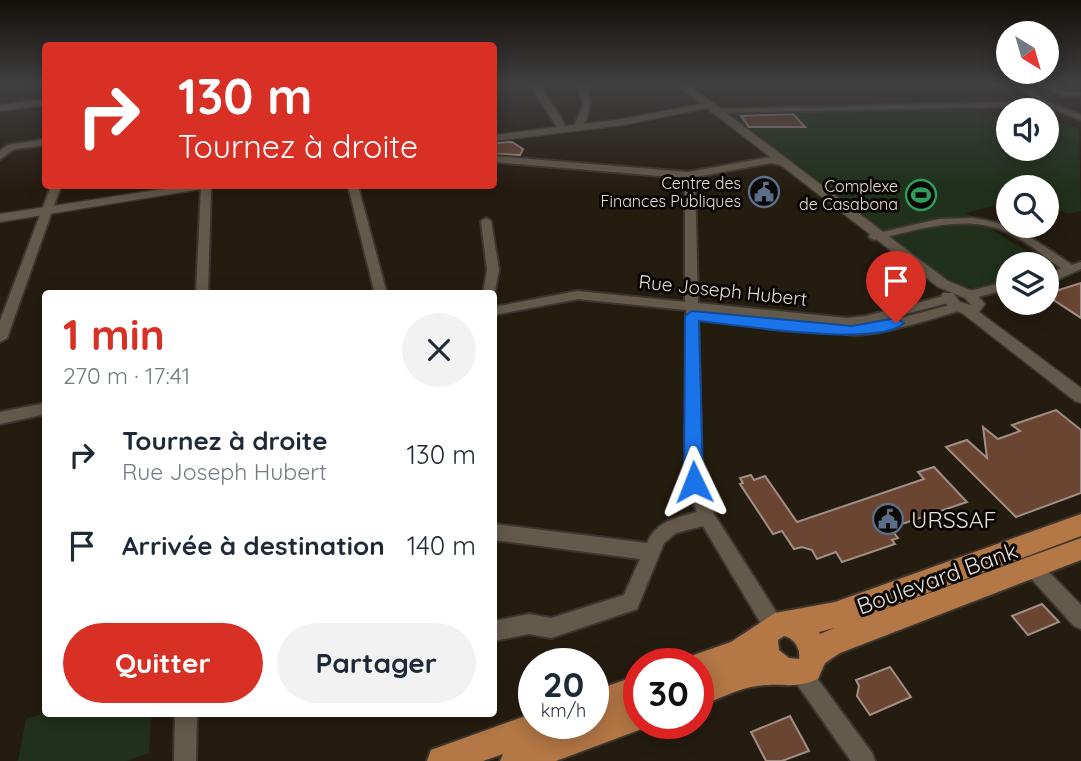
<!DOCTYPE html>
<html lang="fr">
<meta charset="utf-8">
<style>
:root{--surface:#fff;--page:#f2f2f3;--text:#1f2937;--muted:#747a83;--accent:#d93025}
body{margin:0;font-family:Quicksand,sans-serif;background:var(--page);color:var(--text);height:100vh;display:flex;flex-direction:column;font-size:26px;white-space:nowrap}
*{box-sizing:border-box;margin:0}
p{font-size:23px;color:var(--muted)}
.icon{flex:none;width:38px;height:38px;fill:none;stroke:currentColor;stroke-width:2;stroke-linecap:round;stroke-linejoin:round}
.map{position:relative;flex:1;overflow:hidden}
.details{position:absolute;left:42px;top:290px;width:455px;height:427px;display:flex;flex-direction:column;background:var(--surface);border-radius:7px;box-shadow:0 4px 18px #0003}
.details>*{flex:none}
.hud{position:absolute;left:42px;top:42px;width:455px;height:147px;border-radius:7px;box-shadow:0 4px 18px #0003;background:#d93025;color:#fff;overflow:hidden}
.needle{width:46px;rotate:143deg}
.controls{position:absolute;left:996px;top:21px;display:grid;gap:14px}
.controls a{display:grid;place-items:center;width:63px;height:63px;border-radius:50%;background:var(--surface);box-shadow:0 4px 18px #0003;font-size:35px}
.speed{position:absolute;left:518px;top:648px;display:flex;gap:14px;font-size:35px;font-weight:700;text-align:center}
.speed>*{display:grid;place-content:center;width:91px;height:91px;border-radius:50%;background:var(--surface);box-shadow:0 4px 18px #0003;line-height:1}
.speed small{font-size:18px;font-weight:400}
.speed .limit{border:10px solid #d22;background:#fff;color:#111}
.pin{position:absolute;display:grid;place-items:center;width:60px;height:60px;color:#fff;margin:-72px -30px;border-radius:50% 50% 50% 0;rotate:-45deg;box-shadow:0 0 7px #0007}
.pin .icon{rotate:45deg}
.me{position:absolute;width:77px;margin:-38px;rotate:358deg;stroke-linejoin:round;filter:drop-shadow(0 0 5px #0008)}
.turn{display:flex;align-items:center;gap:24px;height:147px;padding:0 21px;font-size:32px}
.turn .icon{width:91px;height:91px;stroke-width:2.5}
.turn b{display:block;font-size:49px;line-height:60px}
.round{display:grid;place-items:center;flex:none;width:74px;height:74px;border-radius:37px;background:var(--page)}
.head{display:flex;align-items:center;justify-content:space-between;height:119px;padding:0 21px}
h1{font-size:42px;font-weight:700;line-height:52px;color:var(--accent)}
.cta{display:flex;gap:14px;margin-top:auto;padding:14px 21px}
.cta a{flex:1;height:80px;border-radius:42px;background:var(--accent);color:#fff;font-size:28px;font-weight:700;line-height:80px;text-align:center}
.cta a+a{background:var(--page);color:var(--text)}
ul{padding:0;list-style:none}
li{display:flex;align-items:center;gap:21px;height:91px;padding:0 21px}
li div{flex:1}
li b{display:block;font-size:26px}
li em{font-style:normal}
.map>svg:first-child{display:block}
</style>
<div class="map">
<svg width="1081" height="761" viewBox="0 0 1081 761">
<rect width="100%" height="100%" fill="#251c10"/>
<path fill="#20301b" d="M973 108 984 117H1008V149H1046L1047 119 1079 129 1081 211 1068 214 1047 205 1046 187H1008V202L966 213 1034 256 1035 264H1008V279L973 288 951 284 734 118 739 112Z
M45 713 151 714 149 753 127 761H18L26 719Z"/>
<path fill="#6a4532" stroke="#a18f86" stroke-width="2" d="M793 114 805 127H749L741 116Z
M512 142 523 149 520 155 494 154V143Z
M1081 283V318L1046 295V294Z
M1056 410 1081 430V493L1016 517 946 447 967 440 987 458 983 427 998 439 1020 431 1012 425Z
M934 467 967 502 890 528 898 538 892 540 895 544 842 562 836 552 817 559 812 550 802 547 794 549 782 531 773 534 740 484 743 483 740 478 751 475 754 480 765 476 797 522 924 479 918 472Z
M1042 604 1059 622 1028 635 1012 616Z
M890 667 911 697 870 715 857 696 859 686 856 680Z
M790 716 809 751 782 761H766L751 732Z"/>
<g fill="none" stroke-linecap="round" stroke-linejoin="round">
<g stroke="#3d3630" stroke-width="4">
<path id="minor" d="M532 84H540C545 100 564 114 565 130H559L537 96Z
M578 84H586C590 100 593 118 578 129L574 126 583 105Z
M1015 84H1023L1048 102 1081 115V120L1044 106 714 113 710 111 714 109 1037 102Z
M1042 84H1051L1064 91H1081V95H1060Z
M46 139V145L14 149 0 159V151L8 145Z
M494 156 688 172 771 157 789 161 791 163 786 166 771 163 695 177 698 303 847 318 866 316 948 295 954 299 952 302 866 324 847 326 698 311 702 482 714 514 780 618 783 625 780 632 773 635 766 632 703 526 676 533 664 543 637 609 551 638 529 634 494 641V621L529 614 551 618 624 595 640 559 494 540V524L647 543C657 521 675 518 697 512L686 482V310L578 299 494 315V307L578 291 685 302V178L494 162Z
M51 186H61L7 338 0 342V321Z
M201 186H211L208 294H196Z
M348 186H358L387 294H375Z
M486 218 491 221 499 270 494 296V294H483L487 270 481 221Z
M972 218C1014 223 1037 241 1072 265L1081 262V269L1046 285V276L1061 268C1043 256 1027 241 1007 232 965 213 916 230 874 240L869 237 870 235 939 219Z
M1008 281V289L970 299 964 295 966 292Z
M958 303 964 307 962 310C941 316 854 345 840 331L846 327 874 325Z
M46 403V414L0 424V412Z
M1033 559 1039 562 1081 605V629L1074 626 1027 574 1024 568 1027 562Z
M801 663 808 666 872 753 875 761H851L794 680 791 673 794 666Z
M175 714H197L196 761H174Z"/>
</g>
<g stroke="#3d3630" stroke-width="3">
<path id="tertiary" d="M677 84H686L713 103 948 281 975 292 985 304 979 312 1081 388V403L1075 401 962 313 950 309 941 296 943 293H953L938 287 707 108 623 125 494 141V135L623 119 701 104ZM953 293 965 298 971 305 960 302Z
M46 99V105L0 111V105Z
M183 186H206L201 189 0 222V214Z"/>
</g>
<g stroke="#3d3630" stroke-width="4">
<path id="primary" d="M1081 514V536L847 623 1081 538V560L840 653 825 663 818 679C791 690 784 682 757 686 738 688 717 700 698 707V663H686L688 657 731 642 775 613 835 602ZM834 628 820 634 819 632ZM784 636C794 638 801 649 799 659L789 658 779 650 778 640Z
M639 675V723H650L639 730 556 761H500L503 754 483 761H427L431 750 534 713V723H561L558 730 578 723H593V691Z"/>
</g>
<use href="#minor" fill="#645a4c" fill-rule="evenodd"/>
<use href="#tertiary" fill="#645a4c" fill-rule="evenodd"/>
<use href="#primary" fill="#b47746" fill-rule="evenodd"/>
</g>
<linearGradient id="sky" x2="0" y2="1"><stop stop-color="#140f09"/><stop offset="0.44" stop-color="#404042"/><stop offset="1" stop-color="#404042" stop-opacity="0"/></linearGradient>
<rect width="1081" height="190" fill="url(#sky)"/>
<path fill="#1a73e8" stroke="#114b97" stroke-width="2" d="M692 311 852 326 896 318 904 323C880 348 736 325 699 321L703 482 700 487 694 490 687 487 684 482 685 316Z"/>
<defs>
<g id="civic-ring" transform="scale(1.575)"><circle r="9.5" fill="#0b0704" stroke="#5c6f8a" stroke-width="1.5"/><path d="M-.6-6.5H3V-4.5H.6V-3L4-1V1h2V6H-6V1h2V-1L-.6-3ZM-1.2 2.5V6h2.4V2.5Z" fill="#5c6f8a"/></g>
<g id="stadium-ring" transform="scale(1.575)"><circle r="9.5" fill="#0b0704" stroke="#2e9e5b" stroke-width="1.5"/><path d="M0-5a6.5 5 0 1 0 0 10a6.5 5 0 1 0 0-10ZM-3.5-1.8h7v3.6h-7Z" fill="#2e9e5b"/></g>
</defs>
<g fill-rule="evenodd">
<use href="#civic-ring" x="764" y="192"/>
<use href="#stadium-ring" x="921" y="195"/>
<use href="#civic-ring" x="888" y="519"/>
</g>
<g text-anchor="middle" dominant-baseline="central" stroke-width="6" stroke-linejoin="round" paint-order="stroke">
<g font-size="16" fill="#e4ded6" stroke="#0b0704" text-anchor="end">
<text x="741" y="183">Centre des<tspan x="741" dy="18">Finances Publiques</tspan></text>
<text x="898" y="186">Complexe<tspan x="898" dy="18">de Casabona</tspan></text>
</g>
<g font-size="19" fill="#e4ded6" stroke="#0b0704">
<text transform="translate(723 290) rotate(6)">Rue Joseph Hubert</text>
</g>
<g font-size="23" fill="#e4ded6" stroke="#0b0704" text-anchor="start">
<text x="911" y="519">URSSAF</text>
</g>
<g font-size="23" fill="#e4ded6" stroke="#0b0704">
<text transform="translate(937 578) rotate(-20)">Boulevard Bank</text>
</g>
</g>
</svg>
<div class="controls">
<a><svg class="needle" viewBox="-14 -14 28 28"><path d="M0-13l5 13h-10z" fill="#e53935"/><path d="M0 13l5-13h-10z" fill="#747a83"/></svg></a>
<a><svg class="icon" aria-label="sound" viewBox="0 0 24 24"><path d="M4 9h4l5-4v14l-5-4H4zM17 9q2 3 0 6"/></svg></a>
<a><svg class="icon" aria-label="search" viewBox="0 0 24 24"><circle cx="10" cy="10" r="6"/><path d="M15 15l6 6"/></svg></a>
<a><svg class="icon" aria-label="layers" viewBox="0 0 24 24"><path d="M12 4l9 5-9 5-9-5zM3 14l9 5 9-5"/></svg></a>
</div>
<div class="speed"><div>20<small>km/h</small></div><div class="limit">30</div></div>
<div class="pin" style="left:896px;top:323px;background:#d93025"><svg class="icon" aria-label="arrive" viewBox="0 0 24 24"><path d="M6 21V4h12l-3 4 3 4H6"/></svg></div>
<svg class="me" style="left:694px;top:482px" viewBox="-20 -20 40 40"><path d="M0-17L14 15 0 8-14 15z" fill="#1a73e8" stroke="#fff" stroke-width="4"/></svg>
<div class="hud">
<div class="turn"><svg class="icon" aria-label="right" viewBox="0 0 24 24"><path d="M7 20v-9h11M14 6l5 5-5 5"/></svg><div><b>130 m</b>Tournez à droite</div></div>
</div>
<section class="details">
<div class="head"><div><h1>1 min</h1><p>270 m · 17:41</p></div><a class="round"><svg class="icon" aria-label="close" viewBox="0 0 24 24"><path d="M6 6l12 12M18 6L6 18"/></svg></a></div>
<ul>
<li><svg class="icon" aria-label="right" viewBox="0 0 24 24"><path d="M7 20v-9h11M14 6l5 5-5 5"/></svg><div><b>Tournez à droite</b><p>Rue Joseph Hubert</p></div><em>130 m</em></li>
<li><svg class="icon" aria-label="arrive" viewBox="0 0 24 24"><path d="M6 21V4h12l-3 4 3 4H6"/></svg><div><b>Arrivée à destination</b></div><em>140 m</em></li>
</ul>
<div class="cta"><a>Quitter</a><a>Partager</a></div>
</section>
</div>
